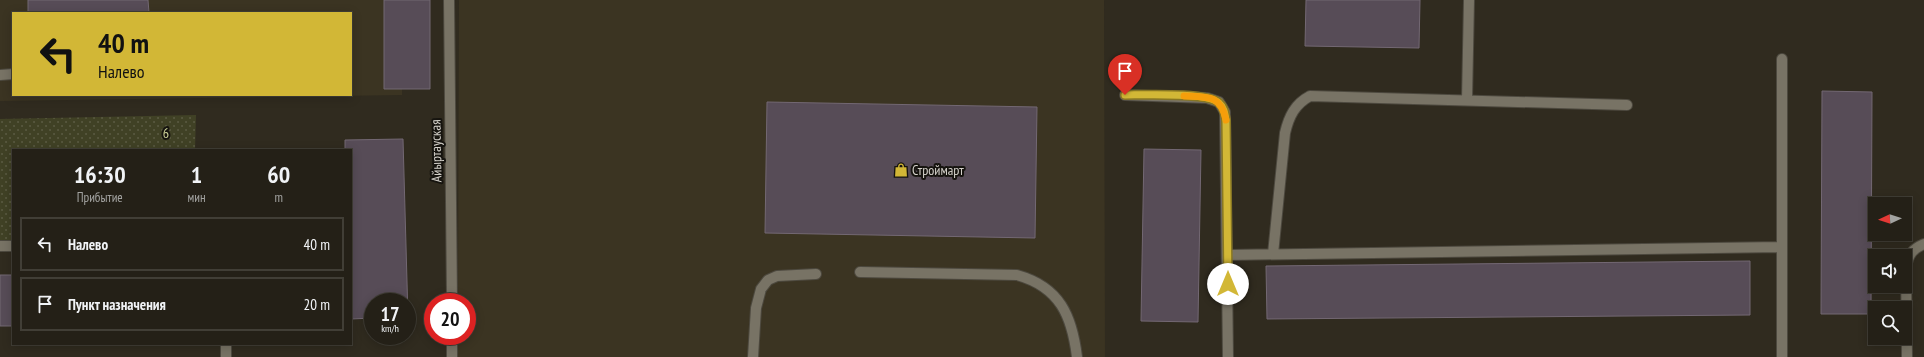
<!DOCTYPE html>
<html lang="ru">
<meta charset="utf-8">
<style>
:root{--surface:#242017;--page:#302d24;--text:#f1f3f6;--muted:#a3a3a1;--line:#413e36}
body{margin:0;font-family:"PT Sans Narrow",sans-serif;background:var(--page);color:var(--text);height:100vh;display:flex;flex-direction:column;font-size:15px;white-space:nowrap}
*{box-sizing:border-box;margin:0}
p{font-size:13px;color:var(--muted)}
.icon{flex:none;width:22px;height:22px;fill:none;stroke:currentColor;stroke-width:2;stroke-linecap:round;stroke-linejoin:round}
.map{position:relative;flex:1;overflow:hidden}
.sheet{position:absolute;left:12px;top:149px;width:340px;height:196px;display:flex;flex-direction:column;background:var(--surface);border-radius:0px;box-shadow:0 2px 10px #0003,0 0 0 1px var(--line)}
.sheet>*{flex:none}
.banner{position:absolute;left:12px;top:12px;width:340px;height:84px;border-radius:0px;box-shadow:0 2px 10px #0003,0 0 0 1px var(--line);background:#d2b736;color:#111;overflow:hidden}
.needle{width:26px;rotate:266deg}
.controls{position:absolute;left:1868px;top:197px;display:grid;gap:8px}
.controls a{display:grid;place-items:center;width:44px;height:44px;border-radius:0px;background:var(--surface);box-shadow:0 2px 10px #0003,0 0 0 1px var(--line);font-size:20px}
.speed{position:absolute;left:364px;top:293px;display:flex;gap:8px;font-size:20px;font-weight:700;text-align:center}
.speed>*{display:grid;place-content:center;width:52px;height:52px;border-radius:50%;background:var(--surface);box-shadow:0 2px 10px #0003,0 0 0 1px var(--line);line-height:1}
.speed small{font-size:10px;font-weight:400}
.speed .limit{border:6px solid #d22;background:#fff;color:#111}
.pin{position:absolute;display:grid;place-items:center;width:34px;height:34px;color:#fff;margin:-41px -17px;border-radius:50% 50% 50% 0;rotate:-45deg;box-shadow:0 0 4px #0007}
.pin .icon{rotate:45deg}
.me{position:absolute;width:44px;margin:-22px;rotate:0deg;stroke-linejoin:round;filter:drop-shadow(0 0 3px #0008)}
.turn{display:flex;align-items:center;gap:14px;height:84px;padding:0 20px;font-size:18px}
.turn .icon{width:52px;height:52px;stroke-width:2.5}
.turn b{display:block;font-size:28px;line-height:34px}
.eta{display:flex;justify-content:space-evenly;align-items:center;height:68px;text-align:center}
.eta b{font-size:24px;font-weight:600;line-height:28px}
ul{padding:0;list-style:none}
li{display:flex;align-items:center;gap:12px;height:54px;margin:0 8px 6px;padding:0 12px;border:2px solid var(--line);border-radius:0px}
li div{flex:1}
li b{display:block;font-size:15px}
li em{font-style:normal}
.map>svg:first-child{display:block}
</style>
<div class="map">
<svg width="1924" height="357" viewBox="0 0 1924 357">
<defs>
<pattern id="park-dots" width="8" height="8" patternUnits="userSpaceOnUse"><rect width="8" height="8" fill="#404125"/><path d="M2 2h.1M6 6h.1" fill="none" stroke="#5b5b43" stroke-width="1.8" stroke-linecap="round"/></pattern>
</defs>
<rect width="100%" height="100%" fill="#302b1f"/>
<path fill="#3b3422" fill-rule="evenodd" d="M0 0H402V95L0 101ZM13 13H351V95H13Z
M459 0H1104L1105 357H458V336H467V302H458Z"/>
<path fill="url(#park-dots)" d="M196 115 195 150H13V241H0V119Z"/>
<path fill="#574c57" stroke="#736873" d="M28 0H148L149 13H28Z
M384 0H430V89H384Z
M1306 0H1420L1419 48 1305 46Z
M1822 91 1872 92 1871 314H1821Z
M767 102 1037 107 1035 238 765 233Z
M403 139 408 317 407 302H373V318L351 319V150H345V140Z
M1144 149 1201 150 1198 322 1141 321Z
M1750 261V315L1267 319 1266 266Z
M0 275H13V326H0Z"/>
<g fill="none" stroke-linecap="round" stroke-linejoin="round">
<g stroke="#4d493f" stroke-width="12">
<path id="minor" d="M449 0 452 302
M1782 59V357
M0 75 13 74
M1125 95 1207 98 1219 102 1225 112 1228 357
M1467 100 1469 0
M0 246H13
M1273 254 1285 133C1289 116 1295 104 1310 96L1627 105
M1228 255 1782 247
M860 272 1017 275C1060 287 1072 316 1077 357
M452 336V357
M226 357V344
M753 357 756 308 761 289 768 280 777 276 816 274
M1907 357 1906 268C1908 255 1912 249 1924 244"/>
</g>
<use href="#minor" stroke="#787365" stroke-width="10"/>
</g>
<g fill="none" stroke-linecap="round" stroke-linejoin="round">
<g stroke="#887723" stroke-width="10">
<path id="route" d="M1125 95C1142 95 1209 92 1219 103 1224 107 1225 114 1226 120L1228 284"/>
</g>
<use href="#route" stroke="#d2b736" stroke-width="7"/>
<path stroke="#f59e0b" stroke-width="7" d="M1184 96C1206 97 1221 94 1226 120"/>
</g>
<defs>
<g id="shop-bare" transform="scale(1.08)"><path d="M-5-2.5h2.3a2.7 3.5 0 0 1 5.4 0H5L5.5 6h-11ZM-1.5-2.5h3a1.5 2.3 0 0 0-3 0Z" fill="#d2b736" stroke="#16140f" stroke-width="2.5" paint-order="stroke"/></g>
</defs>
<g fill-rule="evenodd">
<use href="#shop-bare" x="901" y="170"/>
</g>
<g text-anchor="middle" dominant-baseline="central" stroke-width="4" stroke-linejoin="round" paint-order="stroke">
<g font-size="14" fill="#cdd298" stroke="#16140f">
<text x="166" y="133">6</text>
</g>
<g font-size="14" fill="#d4d1ca" stroke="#16140f">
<text transform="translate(436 151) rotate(-91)">Айыртауская</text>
</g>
<g font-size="14" fill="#d4d1ca" stroke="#16140f" text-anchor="start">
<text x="912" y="170">Строймарт</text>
</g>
</g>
</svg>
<div class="controls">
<a><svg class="needle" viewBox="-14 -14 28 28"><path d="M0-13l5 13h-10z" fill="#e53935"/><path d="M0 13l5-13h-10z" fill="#a3a3a1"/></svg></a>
<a><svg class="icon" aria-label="sound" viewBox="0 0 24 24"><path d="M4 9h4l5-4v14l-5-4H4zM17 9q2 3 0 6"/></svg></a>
<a><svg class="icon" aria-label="search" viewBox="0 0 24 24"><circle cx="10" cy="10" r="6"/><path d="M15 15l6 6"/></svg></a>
</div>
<div class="speed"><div>17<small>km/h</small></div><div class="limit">20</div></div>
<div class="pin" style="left:1125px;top:95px;background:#d93025"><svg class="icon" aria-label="arrive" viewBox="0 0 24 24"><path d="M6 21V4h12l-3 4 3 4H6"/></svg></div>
<svg class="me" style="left:1228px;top:284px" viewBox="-20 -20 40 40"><circle r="19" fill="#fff"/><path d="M0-13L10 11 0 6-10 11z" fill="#d2b736"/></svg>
<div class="banner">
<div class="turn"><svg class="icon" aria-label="left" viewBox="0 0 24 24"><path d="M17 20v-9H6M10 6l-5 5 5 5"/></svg><div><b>40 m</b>Налево</div></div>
</div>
<section class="sheet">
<div class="eta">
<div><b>16:30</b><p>Прибытие</p></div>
<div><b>1</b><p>мин</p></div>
<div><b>60</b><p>m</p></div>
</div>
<ul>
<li><svg class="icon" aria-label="left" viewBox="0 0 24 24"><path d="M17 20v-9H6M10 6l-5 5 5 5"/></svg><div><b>Налево</b></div><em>40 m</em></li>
<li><svg class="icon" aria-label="arrive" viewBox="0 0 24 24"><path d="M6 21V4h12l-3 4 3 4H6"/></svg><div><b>Пункт назначения</b></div><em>20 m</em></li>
</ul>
</section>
</div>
